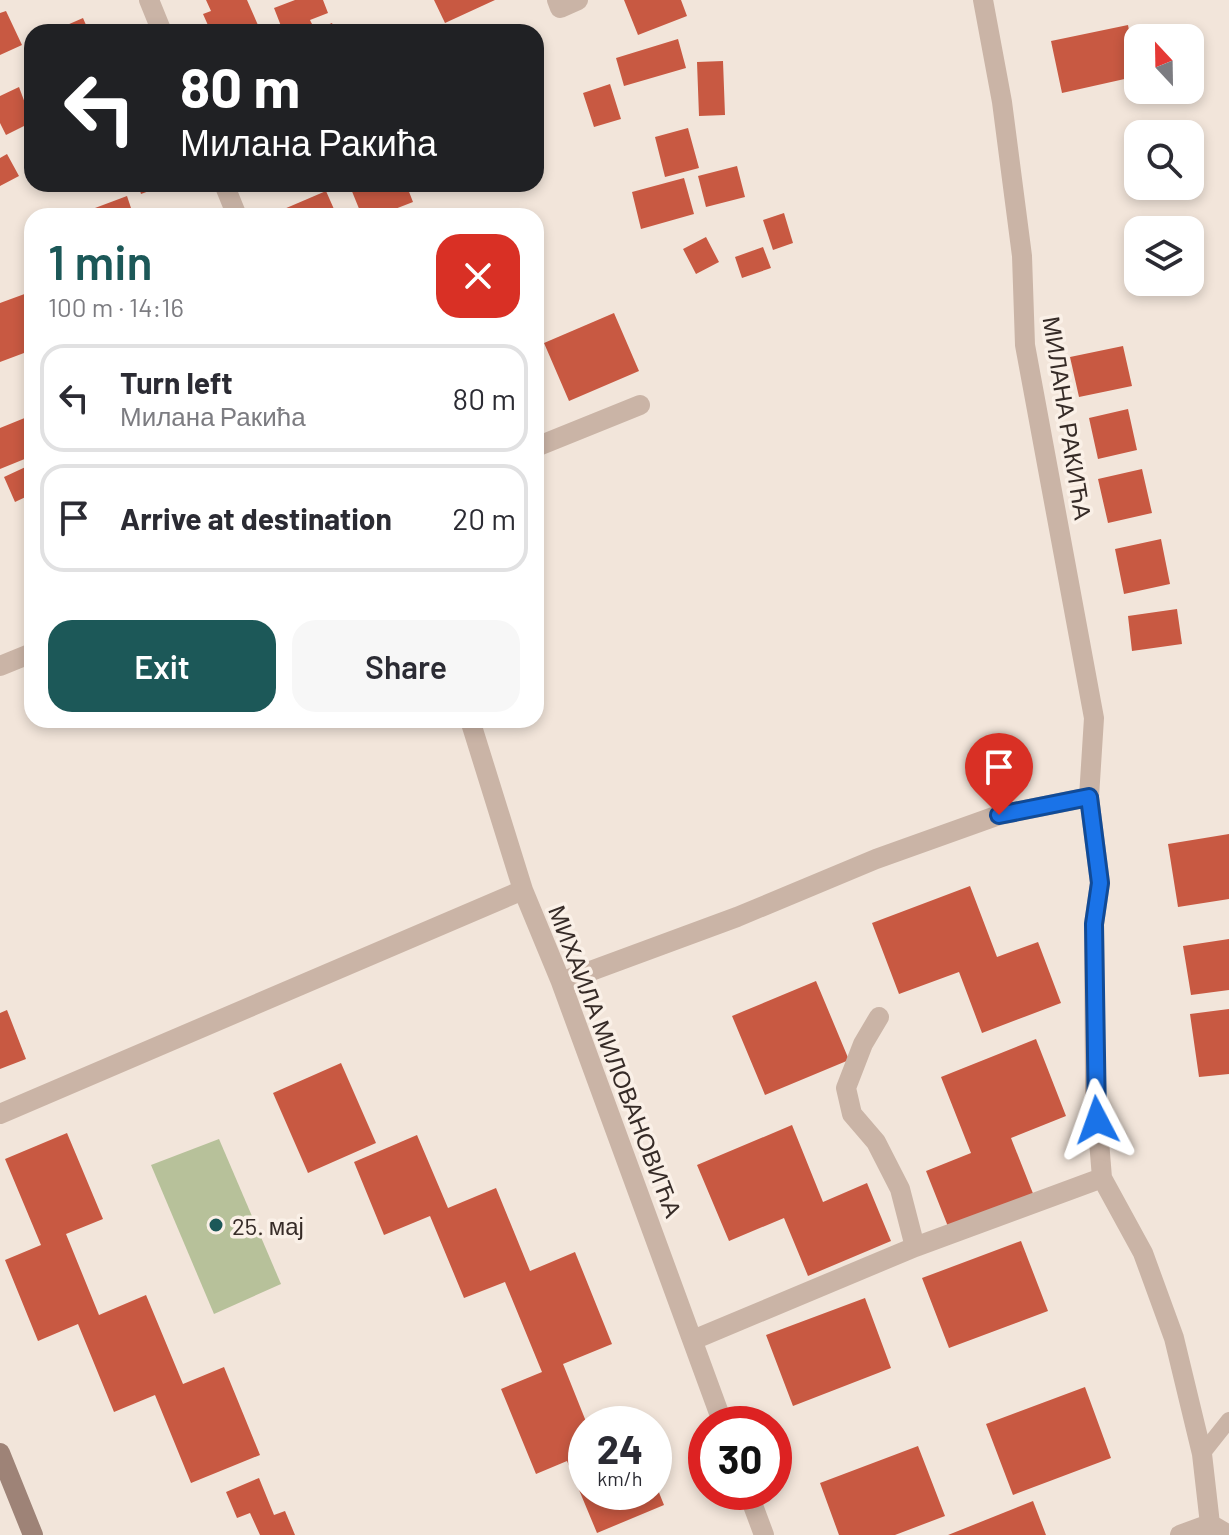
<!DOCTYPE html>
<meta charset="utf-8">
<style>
:root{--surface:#fff;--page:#f7f7f7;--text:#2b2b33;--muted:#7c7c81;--line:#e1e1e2;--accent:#1c5858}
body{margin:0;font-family:Barlow,sans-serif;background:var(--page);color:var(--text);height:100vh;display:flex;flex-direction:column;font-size:30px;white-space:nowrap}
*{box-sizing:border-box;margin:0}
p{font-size:26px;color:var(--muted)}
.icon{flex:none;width:44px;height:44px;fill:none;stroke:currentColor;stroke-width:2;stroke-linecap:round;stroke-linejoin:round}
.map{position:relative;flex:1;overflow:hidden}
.drawer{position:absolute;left:24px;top:208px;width:520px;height:520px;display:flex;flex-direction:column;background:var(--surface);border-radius:24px;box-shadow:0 4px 12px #0003}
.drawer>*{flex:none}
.hud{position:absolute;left:24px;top:24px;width:520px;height:168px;border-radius:24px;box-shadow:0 4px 12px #0003;background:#202124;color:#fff;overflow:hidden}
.needle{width:52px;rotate:338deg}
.tools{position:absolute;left:1124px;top:24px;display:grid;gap:16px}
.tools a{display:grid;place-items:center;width:80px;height:80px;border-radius:16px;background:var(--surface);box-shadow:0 4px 12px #0003;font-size:40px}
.speed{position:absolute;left:568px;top:1406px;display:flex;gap:16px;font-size:40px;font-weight:700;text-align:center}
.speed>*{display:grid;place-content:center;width:104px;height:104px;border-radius:50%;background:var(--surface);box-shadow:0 4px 12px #0003;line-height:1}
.speed small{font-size:20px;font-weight:400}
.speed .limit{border:12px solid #d22;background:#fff;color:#111}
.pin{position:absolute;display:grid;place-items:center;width:68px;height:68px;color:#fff;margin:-82px -34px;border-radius:50% 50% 50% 0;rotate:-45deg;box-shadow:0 0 8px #0007}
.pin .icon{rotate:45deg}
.me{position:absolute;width:88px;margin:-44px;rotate:356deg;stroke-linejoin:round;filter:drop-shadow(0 0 6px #0008)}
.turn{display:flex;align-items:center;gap:28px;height:168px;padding:0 24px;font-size:36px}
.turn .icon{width:104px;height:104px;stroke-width:2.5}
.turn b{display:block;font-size:56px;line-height:68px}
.round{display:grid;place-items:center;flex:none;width:84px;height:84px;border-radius:24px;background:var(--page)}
.headline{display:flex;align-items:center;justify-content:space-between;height:136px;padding:0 24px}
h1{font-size:48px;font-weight:600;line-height:60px;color:var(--accent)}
.primary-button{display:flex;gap:16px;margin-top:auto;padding:16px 24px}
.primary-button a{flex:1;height:92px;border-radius:24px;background:var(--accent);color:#fff;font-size:32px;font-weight:600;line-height:92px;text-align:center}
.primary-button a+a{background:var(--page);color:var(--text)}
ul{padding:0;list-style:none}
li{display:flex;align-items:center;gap:24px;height:108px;margin:0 16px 12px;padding:0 8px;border:4px solid var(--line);border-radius:24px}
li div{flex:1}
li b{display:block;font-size:30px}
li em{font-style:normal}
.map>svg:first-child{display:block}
</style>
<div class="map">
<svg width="1229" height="1535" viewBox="0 0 1229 1535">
<rect width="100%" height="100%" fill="#f2e5da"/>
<path fill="#b7c19a" d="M219 1139 281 1284 214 1314 151 1165Z"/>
<path fill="#c85942" d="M206 0H247L261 32H211L203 14 211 11Z
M295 0H323L328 13 310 20 315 30 332 23 336 32H266L281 26 274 8Z
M434 0H495L445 23Z
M624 0H681L687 16 638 35Z
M6 11 22 45 0 55V13Z
M83 18 89 32H51Z
M1128 25 1138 76 1062 93 1051 41Z
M678 39 686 68 624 86 616 58Z
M723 61 725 115 699 116 697 62Z
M610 84 621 119 594 127 583 93Z
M19 87 32 122 6 135 0 123V96Z
M688 128 699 168 665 177 655 137Z
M7 154 19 176 0 186V158Z
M737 166 745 197 706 207 698 176Z
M684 178 694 214 641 229 632 192Z
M138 184H156L157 188 141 194Z
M349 184H406L413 202 377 216H362Z
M326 191 337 216H279L277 212Z
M127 196 133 214 97 216 95 208Z
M784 213 793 243 773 250 763 220Z
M706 237 719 262 696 274 683 249Z
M763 247 771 268 742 278 735 257Z
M30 292 32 350 0 362V303Z
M614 313 639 371 569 401 544 343Z
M1123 346 1132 386 1079 397 1070 357Z
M1128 409 1137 450 1098 459 1089 418Z
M32 415V456L0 469V428Z
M32 464V494L15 502 4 477Z
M1142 469 1152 513 1108 523 1098 479Z
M1161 539 1170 584 1124 594 1115 549Z
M1177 609 1182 644 1132 651 1128 616Z
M1229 834V899L1178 907 1168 844Z
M970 886 997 957 1038 942 1061 1003 982 1033 959 972 899 994 872 923Z
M1229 939V990L1191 995 1183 946Z
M816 981 849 1060 765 1095 732 1016Z
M1229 1009V1074L1199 1077 1190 1014Z
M7 1010 26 1059 0 1069V1013Z
M1036 1039 1066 1116 1011 1138 1034 1196 949 1229 926 1171 971 1153 941 1077Z
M341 1063 376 1143 308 1173 273 1093Z
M792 1125 823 1202 867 1183 891 1241 808 1276 784 1218 729 1241 697 1165Z
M67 1133 103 1219 66 1234 99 1315 146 1295 183 1384 224 1367 260 1455 191 1483 155 1395 114 1412 78 1324 38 1341 5 1260 41 1245 5 1159Z
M417 1135 448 1208 496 1188 530 1271 575 1252 612 1344 563 1364 587 1424 586 1492H654V1480L664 1505 597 1533 567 1461 536 1474 501 1389 542 1372 505 1282 464 1298 430 1216 384 1235 354 1162Z
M1021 1241 1048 1311 949 1348 922 1278Z
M865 1298 891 1368 793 1406 766 1335Z
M1085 1387 1111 1458 1013 1495 986 1424Z
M918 1446 945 1516 895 1535H839L820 1483Z
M259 1478 274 1515 285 1511 295 1535H260L250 1513 237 1518 226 1492Z
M1033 1501 1046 1535H948Z"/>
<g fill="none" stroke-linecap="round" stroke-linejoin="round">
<path stroke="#cab4a6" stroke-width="16" d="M1202 1454 1229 1420"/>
<path stroke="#cab4a6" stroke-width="20" d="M149 0 162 32
M557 0 560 8 578 0
M983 0 1002 102 1022 256 1025 345 1094 718 1089 797 1100 883 1094 924 1095 1091 1102 1178 1143 1253 1174 1338 1202 1454 1210 1524 1229 1535
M224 184 237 216
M536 447 640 405
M0 666 32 653
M470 720 523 890
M561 982 737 917 876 859 999 815 1089 797
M879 1017 863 1044 846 1088 852 1114 876 1142 900 1189 915 1247
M0 1114 523 890 561 982 723 1424
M693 1340 915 1247 1102 1178
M748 1492 764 1535
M1180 1535 1210 1524"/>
<path stroke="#9e8377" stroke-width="20" d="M0 1453 33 1535"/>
</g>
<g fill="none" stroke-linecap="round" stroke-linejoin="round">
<g stroke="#114b97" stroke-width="20">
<path id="route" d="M999 815 1089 797 1100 883 1094 924 1097 1120"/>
</g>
<use href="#route" stroke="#1a73e8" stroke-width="14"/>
</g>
<circle fill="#1c5858" stroke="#faf0e7" stroke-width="3" cx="216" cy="1225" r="8"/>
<g text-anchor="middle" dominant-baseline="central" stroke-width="7" stroke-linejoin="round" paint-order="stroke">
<g font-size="24" fill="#362b27" stroke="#faf0e7">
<text transform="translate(1068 418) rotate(81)">МИЛАНА РАКИЋА</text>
<text transform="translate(616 1061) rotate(69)">МИХАИЛА МИЛОВАНОВИЋА</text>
</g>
<g font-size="24" fill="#362b27" stroke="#faf0e7" text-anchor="start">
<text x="232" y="1225">25. мај</text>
</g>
</g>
</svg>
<div class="tools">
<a><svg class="needle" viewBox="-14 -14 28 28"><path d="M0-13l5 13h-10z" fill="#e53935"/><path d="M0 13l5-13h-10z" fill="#7c7c81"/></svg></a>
<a><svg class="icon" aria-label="search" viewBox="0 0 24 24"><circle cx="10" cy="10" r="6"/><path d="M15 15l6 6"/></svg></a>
<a><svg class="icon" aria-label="layers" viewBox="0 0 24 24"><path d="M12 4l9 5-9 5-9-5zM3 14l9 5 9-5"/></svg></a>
</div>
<div class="speed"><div>24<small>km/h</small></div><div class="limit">30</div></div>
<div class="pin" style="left:999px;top:815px;background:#d93025"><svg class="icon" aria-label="arrive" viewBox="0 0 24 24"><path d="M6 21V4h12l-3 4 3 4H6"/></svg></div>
<svg class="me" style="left:1097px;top:1120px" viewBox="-20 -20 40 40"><path d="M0-17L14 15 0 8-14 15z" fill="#1a73e8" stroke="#fff" stroke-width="4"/></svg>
<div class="hud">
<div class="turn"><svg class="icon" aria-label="left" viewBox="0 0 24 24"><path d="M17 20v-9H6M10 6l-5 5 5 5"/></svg><div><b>80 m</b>Милана Ракића</div></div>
</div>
<section class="drawer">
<div class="headline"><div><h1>1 min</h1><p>100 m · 14:16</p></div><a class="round" style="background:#d93025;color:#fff"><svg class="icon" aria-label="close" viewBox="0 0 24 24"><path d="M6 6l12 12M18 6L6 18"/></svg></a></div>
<ul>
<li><svg class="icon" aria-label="left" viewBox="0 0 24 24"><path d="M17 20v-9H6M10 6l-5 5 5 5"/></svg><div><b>Turn left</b><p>Милана Ракића</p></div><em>80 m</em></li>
<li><svg class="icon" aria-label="arrive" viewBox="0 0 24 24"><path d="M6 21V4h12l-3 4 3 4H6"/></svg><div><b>Arrive at destination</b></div><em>20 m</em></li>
</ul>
<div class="primary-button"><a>Exit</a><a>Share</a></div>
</section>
</div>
